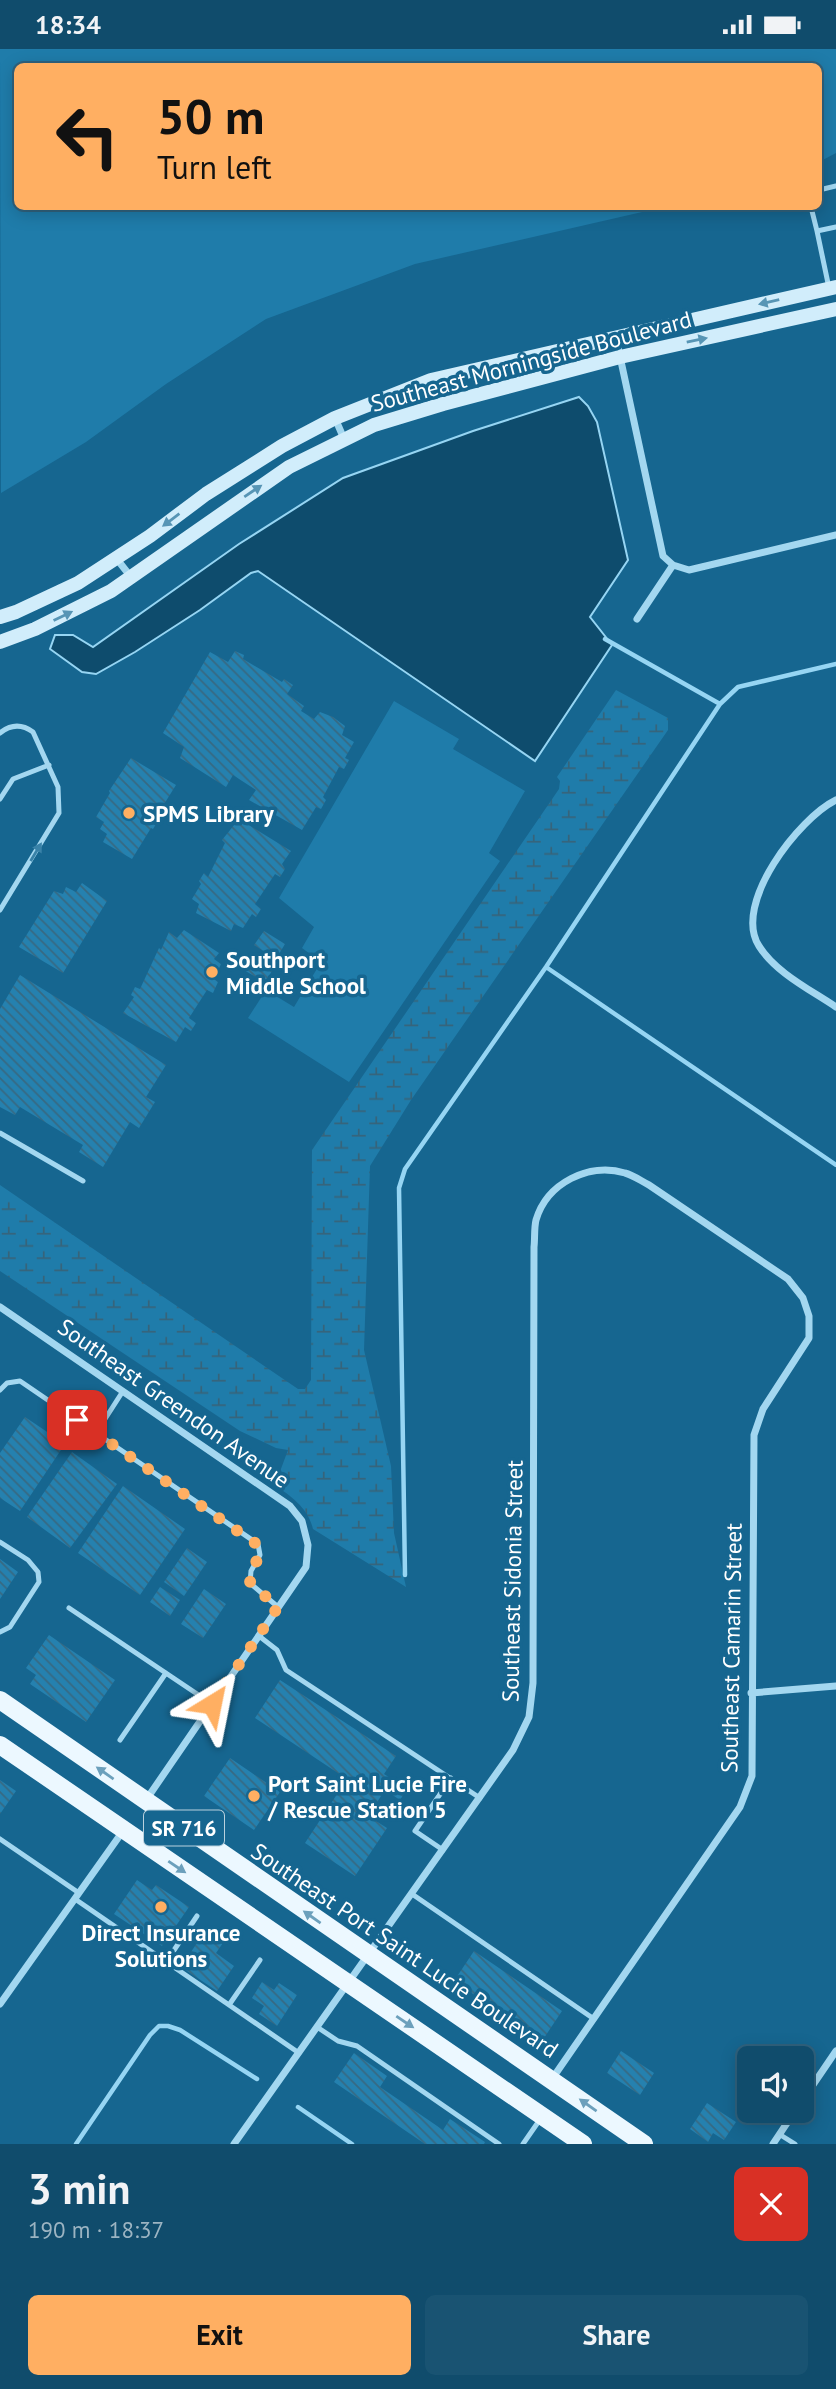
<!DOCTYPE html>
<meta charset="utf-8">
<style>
:root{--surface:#104c6c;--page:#195372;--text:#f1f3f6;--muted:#9cb4c2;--line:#30637f;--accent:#ffaf62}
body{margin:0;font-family:"PT Sans",sans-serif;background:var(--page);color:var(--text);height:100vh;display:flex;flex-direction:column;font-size:26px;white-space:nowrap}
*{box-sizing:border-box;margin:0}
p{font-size:23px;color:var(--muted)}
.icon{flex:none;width:38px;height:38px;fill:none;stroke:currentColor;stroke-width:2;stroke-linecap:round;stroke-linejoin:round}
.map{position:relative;height:2095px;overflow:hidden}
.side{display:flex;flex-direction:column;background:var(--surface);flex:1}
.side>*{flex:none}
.banner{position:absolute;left:14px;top:14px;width:808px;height:147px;border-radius:10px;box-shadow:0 4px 18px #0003,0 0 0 2px var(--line);background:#ffaf62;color:#111;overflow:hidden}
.tools{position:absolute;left:737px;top:1997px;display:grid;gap:14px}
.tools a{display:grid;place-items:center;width:77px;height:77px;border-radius:10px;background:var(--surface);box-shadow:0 4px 18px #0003,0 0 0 2px var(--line);font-size:35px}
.pin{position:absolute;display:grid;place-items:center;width:60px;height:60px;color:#fff;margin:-30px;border-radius:14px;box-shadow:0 4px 10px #0006}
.me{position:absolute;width:77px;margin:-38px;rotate:35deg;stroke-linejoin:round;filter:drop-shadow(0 0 5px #0008)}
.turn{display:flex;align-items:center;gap:24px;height:147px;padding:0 28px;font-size:32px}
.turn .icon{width:91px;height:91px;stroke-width:2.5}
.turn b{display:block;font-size:49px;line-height:60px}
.round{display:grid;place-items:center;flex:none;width:74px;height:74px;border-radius:10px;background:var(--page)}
.headline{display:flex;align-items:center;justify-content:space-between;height:119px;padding:0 28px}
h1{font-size:42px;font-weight:800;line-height:52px}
.primary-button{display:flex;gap:14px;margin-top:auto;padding:14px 28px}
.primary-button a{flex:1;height:80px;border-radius:10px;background:var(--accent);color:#111;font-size:28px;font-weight:800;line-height:80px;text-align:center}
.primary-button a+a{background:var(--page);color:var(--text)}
.status{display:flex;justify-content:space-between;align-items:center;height:49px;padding:0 35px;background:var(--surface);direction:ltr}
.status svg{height:19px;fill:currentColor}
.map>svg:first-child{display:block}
</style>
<div class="status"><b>18:34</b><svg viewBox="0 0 49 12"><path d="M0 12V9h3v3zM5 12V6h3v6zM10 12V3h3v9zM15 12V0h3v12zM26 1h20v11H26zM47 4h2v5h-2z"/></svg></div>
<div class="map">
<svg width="836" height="2095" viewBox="0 0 836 2095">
<defs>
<pattern id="wetland-marsh" width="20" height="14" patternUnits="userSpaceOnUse" patternTransform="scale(1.75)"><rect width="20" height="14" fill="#1f7caa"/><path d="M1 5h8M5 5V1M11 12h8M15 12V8" fill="none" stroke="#36647b"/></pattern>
<pattern id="building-back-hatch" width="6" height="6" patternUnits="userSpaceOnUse" patternTransform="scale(1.75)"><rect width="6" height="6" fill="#2581af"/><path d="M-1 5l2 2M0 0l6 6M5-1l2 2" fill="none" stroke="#376982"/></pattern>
</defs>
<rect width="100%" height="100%" fill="#166690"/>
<path fill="#1f7caa" d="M0 0H836V104L819 113V18H18V158H664L415 215 266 270 166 335 86 393 1 444Z
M394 652 459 690 453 700 525 742 489 804 500 812 349 1033 248 969 266 941 294 958 321 913 302 899 314 878 279 849Z"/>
<path fill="url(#wetland-marsh)" d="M616 641 668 669V681L411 1051 370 1117 364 1301 391 1417 394 1484 406 1538 313 1480C308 1459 292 1448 275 1436L288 1401 276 1399 240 1382 0 1222V1136L298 1340H305L311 1331 312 1101 559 740 560 732 557 728Z"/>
<path fill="#0e4c6d" stroke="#96d5f3" stroke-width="2" d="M579 348 588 357 597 373 628 511 590 568 612 596 535 712 258 522 251 524 200 561 135 603 96 625 82 623 50 600 55 586H73L93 598 239 495 343 429 473 382Z"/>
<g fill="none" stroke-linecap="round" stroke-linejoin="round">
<path stroke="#96d5f3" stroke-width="4.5" d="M605 590 720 655
M546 918 836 1116
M405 1526 399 1139 405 1120 546 918 720 655 738 638 836 615
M298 2058 352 2095
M76 2095 150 1986 159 1977H168L180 1981 257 2030"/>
</g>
<path fill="url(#building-back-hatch)" d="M235 602 244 606 243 610 282 633 284 630 293 636 287 645 304 657 301 662 314 670 320 663 333 668 345 677 342 686 354 693 345 709 349 711 344 720 339 718 323 748 326 751 321 760 316 758 302 781 249 751 256 741 236 728 233 726 226 738 180 709 184 698 163 684 210 603 228 613Z
M131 709 176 736 156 768 159 770 153 780 151 779 132 810 103 793 107 785 100 780 104 773 96 768 110 744 109 742Z
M239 770 291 802 282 815 285 820 280 828 275 825 255 855 261 860 256 868 252 865 243 879 234 875 231 882 196 864 199 855 192 850 201 835 199 832 204 824 208 828 225 794 222 791Z
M82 834 107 852 63 924 19 898 54 842 63 845 66 838 76 843Z
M184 881 219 904 214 910 221 915 214 930 218 933 213 944 207 941 189 969 196 974 191 982 185 978 176 993 123 964 134 948 131 946 135 938 140 940 159 899 161 901 169 883 177 889Z
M264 882 285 895 276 910 254 896Z
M251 905 274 919 265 933 242 920Z
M20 926 166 1016 146 1048 155 1053 139 1079 130 1073 103 1118 79 1103 83 1096 20 1058 15 1066 0 1058V960Z
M25 1368 65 1395 20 1462 0 1449V1404Z
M72 1403 117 1435 70 1499 27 1468Z
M123 1437 185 1480 140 1546 78 1504Z
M187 1499 207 1513 184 1547 164 1533Z
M0 1510 18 1523 0 1550Z
M160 1538 180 1551 170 1567 150 1553Z
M204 1540 226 1555 203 1589 181 1575Z
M49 1586 115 1631 86 1673 30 1635 36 1626 26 1619Z
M280 1631 396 1707 384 1725 407 1740 400 1751 385 1741 368 1767 387 1779 355 1827 305 1794 347 1730 255 1669Z
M230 1709 280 1743 254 1781 204 1747Z
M0 1731 16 1742 0 1765Z
M137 1831 152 1841 156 1836 189 1858 162 1897 114 1865Z
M207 1879 225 1891 216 1904 234 1917 217 1942 181 1918Z
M474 1902 562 1962 542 1992 454 1932Z
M262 1933 274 1941 279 1934 297 1946 277 1977 259 1965 264 1957 252 1949Z
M621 2002 654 2024 640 2046 607 2024Z
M354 2004 387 2027 380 2038 443 2081 450 2070 485 2093 484 2095H425L334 2033Z
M707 2054 736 2073 724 2091 713 2084 708 2093 690 2080Z"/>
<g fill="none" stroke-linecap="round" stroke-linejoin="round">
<path stroke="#a3d7f0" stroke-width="5" d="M819 141 836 137
M811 158 817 182 836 178
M817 182 829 239
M0 684C11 675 22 675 33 683L58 738 59 764 0 861
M0 750 13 730 49 716
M0 1084 83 1132
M0 1341 7 1334 20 1332 96 1384
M123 1342 96 1384 258 1495 260 1506 251 1522 250 1534 278 1558
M0 1493 28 1511 38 1523 39 1533 10 1578 0 1583
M69 1559 212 1655
M259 1587 277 1601 286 1621 480 1749
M120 1691 166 1624
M0 1790 79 1844
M443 1801 415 1782 451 1729
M412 1845 594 1970
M75 1850 299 2004
M166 1913 197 1867
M229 1956 260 1911
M317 1978 338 1992 357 1997 499 2095
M779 2085 795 2095
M523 2095 541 2069"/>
<path stroke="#a3d7f0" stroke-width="7" d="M616 289 663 507 673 516 689 521 836 486
M335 369 344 390
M116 509 131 528
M637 570 673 516
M836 751C799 769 732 855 759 897 776 924 811 941 836 958
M0 1258 290 1457 302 1472 308 1496 306 1518 146 1751
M751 1644 836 1637
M0 1955 123 1782
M802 2052 836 2002
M234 2095 513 1701 529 1668 533 1634 534 1198C535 1190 534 1179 536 1171 547 1134 589 1113 625 1124 633 1126 641 1132 649 1136L788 1230 803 1249 809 1267V1289L763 1360 754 1386 752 1727 740 1758 552 2030
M773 2095 795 2062"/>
<path stroke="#d1edfb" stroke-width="14" d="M0 568 16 563 78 534 150 487 206 445 282 397 335 369 431 331 836 238
M0 593 35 580 111 542 289 418 374 376 443 355 620 308 836 260"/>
<path stroke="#ecf8ff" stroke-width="18" d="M0 1651 644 2095
M0 1696 583 2095"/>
</g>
<defs><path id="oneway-solid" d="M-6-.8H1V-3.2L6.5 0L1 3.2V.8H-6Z" transform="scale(1.75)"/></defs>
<g fill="#5795b5">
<use href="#oneway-solid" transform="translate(769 253) rotate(167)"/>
<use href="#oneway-solid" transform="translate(697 291) rotate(-12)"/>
<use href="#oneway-solid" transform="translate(253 442) rotate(-34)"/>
<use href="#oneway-solid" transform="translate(171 471) rotate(143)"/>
<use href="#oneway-solid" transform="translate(63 567) rotate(-26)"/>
</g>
<use fill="#3982a8" href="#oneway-solid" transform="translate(36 803) rotate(-59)"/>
<g fill="#6ca0bc">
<use href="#oneway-solid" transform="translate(105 1724) rotate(-145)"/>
<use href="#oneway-solid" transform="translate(177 1818) rotate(34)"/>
<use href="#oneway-solid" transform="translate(312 1868) rotate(-145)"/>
<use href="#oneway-solid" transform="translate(405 1973) rotate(34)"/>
<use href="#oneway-solid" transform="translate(588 2056) rotate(-145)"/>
</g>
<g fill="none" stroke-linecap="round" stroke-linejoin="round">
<path stroke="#ffaf62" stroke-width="12" stroke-dasharray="0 21.6" d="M77 1371 258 1496 260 1506 251 1522 250 1534 278 1558 212 1655"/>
</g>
<g fill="#ffaf62" stroke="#166690" stroke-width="2.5">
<circle cx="129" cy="764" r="7"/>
<circle cx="212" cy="923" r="7"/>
<circle cx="254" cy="1747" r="7"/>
<circle cx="161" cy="1858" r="7"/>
</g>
<g text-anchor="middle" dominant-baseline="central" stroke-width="7" stroke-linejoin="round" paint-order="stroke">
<rect fill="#166690" stroke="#b9d1de" stroke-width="2" x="144" y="1761.5" width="80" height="35" rx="5"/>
<g font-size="21" font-weight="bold" fill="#fff">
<text x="184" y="1779">SR 716</text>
</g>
<g font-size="23" fill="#fff" stroke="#166690">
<text transform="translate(531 312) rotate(-15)">Southeast Morningside Boulevard</text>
<text transform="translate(174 1354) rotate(35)">Southeast Greendon Avenue</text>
<text transform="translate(512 1532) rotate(-89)">Southeast Sidonia Street</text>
<text transform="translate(731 1599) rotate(-89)">Southeast Camarin Street</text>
<text transform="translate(405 1901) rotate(34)">Southeast Port Saint Lucie Boulevard</text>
</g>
<g font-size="23" font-weight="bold" fill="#fff" stroke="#166690" text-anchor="start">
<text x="143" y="764">SPMS Library</text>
<text x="226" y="910">Southport<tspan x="226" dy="26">Middle School</tspan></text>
<text x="268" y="1734">Port Saint Lucie Fire<tspan x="268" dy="26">/ Rescue Station 5</tspan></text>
<text x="161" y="1883" text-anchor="middle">Direct Insurance<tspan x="161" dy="26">Solutions</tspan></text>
</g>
</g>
</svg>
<div class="tools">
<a><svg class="icon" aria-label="sound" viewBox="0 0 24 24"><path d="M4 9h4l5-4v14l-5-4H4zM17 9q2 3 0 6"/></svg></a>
</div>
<div class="pin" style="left:77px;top:1371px;background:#d93025"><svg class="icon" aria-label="arrive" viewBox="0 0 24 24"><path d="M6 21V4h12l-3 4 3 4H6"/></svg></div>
<svg class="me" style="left:212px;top:1655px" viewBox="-20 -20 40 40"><path d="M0-17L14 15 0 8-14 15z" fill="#ffaf62" stroke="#fff" stroke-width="4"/></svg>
<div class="banner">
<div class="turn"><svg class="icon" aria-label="left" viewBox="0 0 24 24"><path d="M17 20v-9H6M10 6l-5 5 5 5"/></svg><div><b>50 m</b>Turn left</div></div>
</div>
</div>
<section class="side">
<div class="headline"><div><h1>3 min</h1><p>190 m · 18:37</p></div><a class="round" style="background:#d93025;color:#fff"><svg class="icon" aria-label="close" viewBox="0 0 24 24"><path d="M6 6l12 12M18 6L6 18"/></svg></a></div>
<div class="primary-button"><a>Exit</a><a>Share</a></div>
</section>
